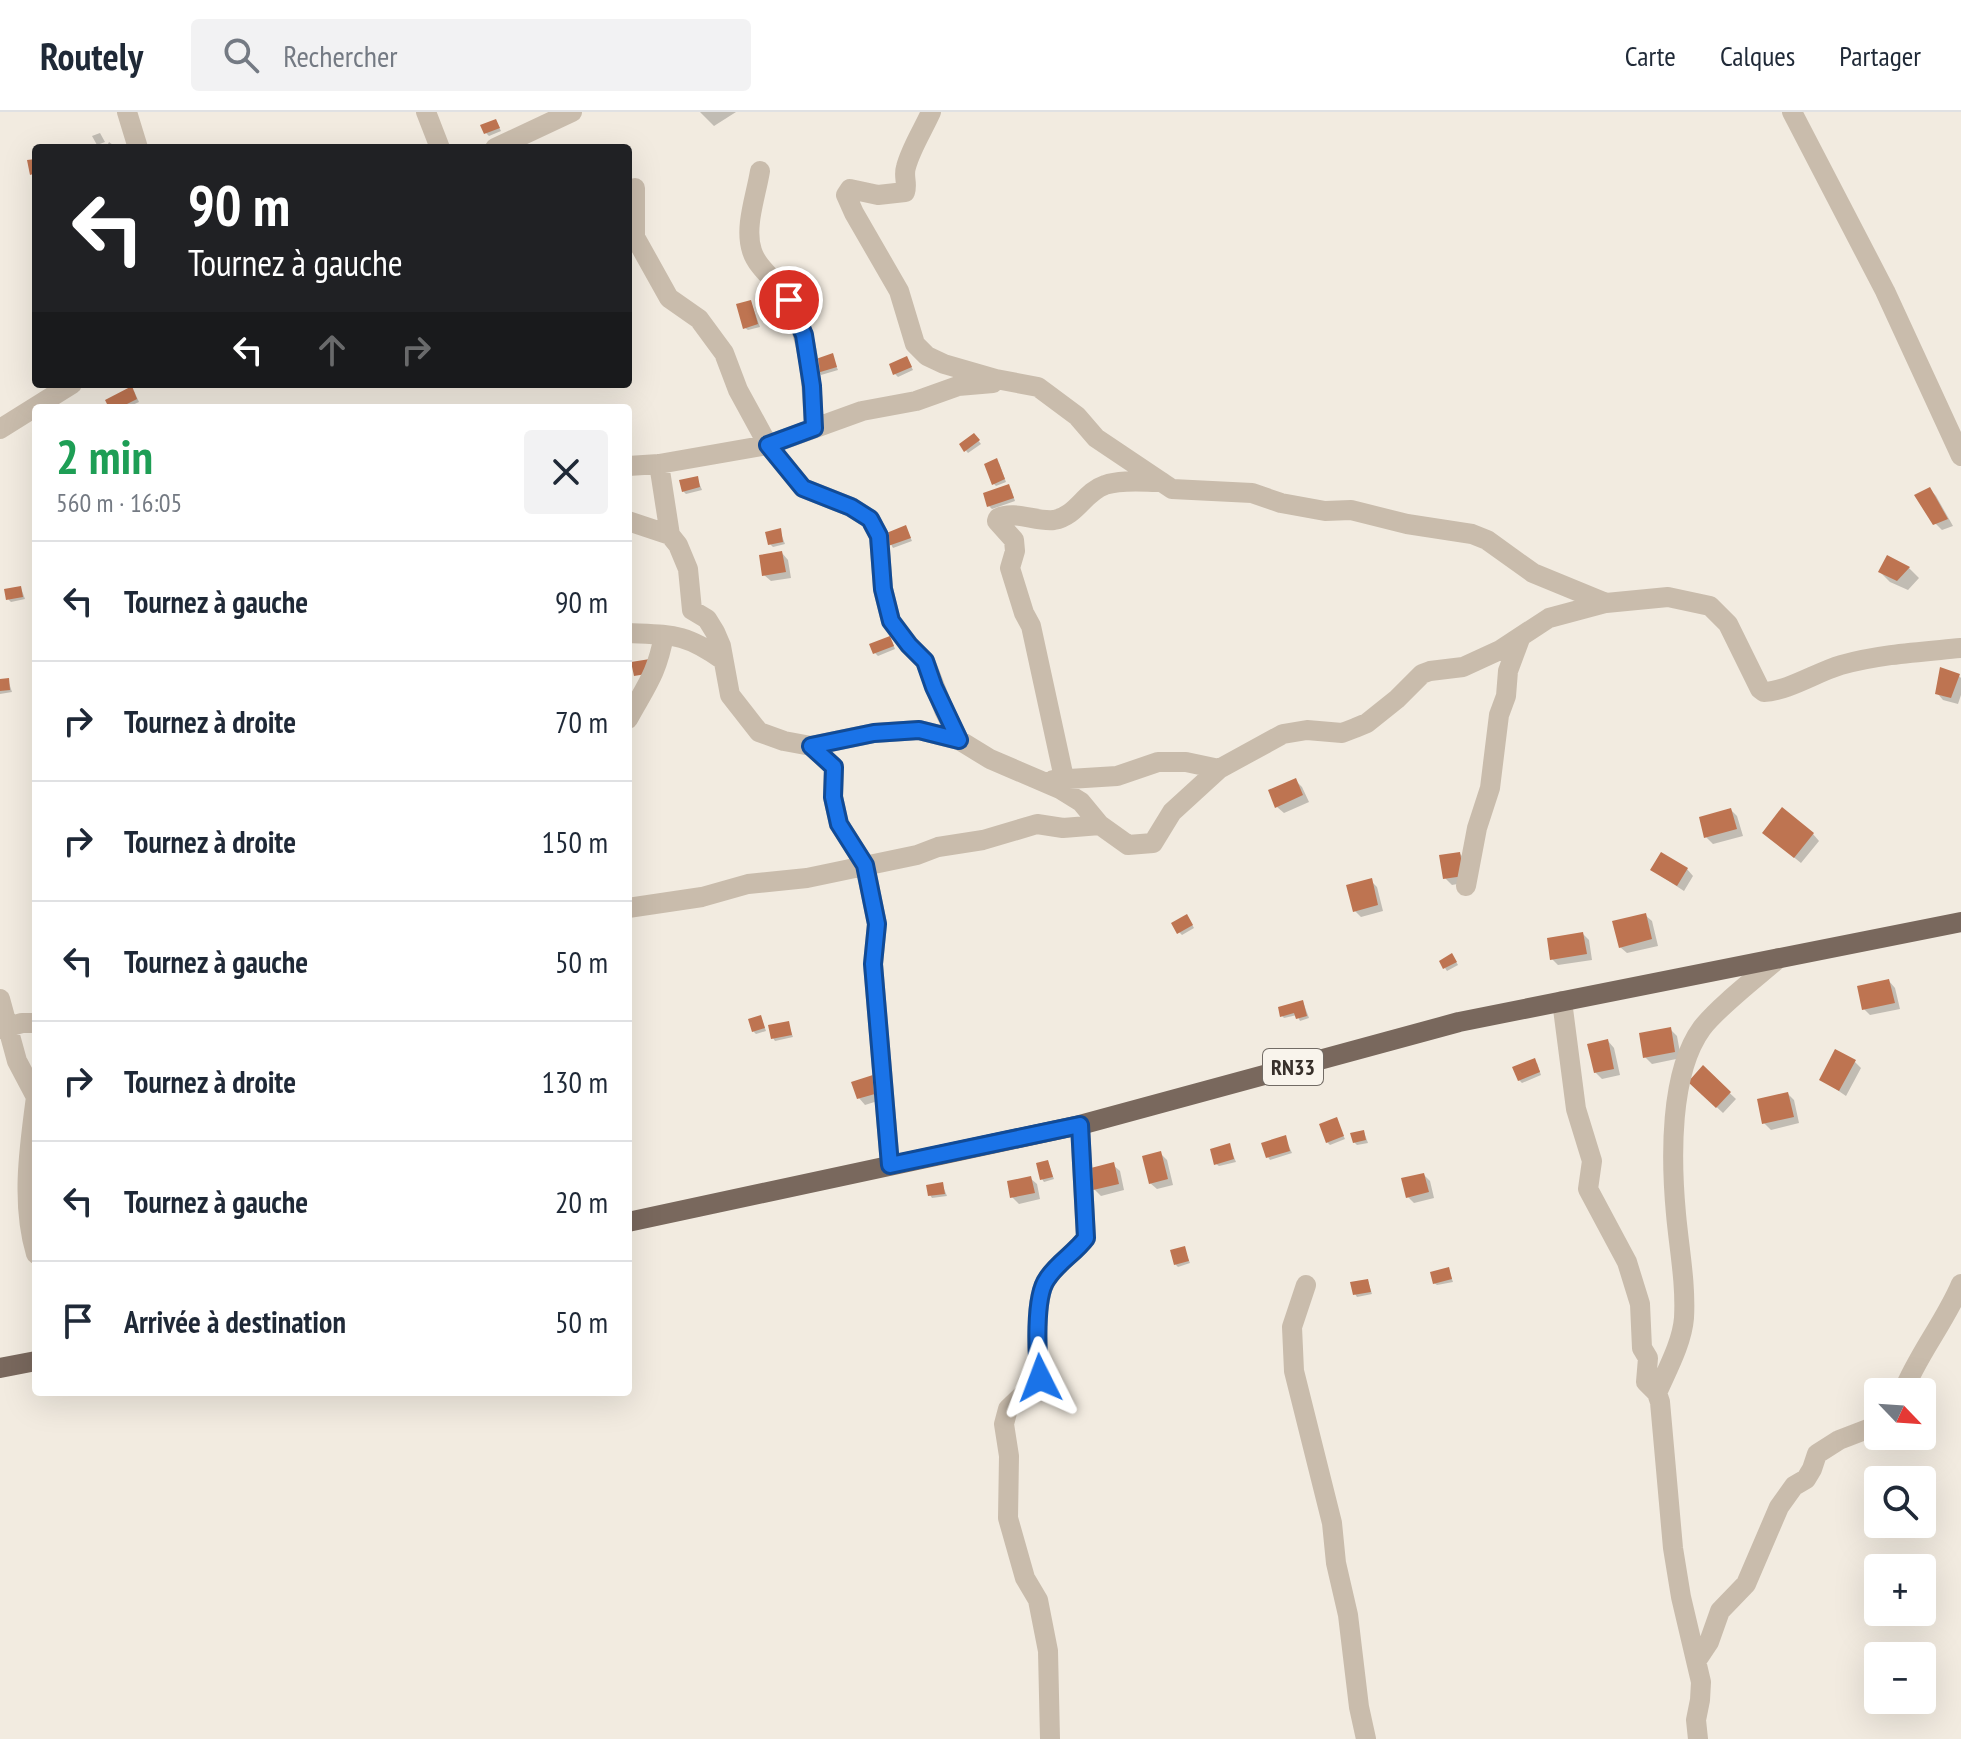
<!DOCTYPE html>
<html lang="fr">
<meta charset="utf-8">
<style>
:root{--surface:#fff;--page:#f2f2f3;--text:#1f2937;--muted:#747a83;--line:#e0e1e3}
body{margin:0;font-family:"PT Sans Narrow",sans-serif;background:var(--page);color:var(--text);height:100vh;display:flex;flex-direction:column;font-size:30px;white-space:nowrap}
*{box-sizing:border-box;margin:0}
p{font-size:26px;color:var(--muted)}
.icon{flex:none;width:44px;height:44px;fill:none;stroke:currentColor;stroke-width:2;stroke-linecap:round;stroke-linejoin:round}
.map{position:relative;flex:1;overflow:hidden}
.sheet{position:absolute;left:32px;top:292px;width:600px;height:992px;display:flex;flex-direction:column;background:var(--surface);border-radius:8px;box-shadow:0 8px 32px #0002}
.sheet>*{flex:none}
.guide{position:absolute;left:32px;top:32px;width:600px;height:244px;border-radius:8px;box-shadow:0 8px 32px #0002;background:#202124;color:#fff;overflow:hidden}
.needle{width:52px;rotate:115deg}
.buttons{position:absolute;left:1864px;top:1266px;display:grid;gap:16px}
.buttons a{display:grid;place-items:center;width:72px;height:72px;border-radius:8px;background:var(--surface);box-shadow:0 8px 32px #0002;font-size:40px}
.pin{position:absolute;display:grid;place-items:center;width:68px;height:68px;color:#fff;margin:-34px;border:4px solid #fff;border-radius:50%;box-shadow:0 2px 8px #0007}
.me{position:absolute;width:88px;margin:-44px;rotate:357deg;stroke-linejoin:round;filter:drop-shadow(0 0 6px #0008)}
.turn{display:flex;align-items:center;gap:28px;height:168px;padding:0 24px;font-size:36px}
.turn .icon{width:104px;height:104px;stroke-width:2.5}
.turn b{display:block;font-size:56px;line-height:68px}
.lanes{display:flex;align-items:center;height:76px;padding:0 24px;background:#0003;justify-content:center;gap:40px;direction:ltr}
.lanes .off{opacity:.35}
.round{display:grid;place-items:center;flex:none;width:84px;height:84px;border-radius:8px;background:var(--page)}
.overview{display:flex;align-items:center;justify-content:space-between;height:136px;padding:0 24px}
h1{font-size:48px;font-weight:700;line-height:60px;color:#1e9e55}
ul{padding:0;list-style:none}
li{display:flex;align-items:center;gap:24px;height:120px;padding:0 24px;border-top:2px solid var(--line)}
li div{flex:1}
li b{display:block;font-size:30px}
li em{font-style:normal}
header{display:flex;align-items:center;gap:48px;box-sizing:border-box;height:112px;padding:0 40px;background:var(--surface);border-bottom:2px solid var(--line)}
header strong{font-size:38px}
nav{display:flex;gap:44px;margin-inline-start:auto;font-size:28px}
.search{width:560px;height:72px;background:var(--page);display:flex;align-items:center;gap:20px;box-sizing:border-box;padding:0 28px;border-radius:8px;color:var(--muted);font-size:30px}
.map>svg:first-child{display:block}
</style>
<header>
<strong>Routely</strong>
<div class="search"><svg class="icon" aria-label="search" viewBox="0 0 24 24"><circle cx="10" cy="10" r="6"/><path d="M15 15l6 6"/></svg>Rechercher</div>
<nav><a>Carte</a><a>Calques</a><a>Partager</a></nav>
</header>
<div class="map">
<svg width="1961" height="1627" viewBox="0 0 1961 1627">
<rect width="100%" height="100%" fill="#f2ebe0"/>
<path fill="#0003" d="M700 0H736L714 14Z
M496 9 501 19 489 24 486 21Z
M100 21 105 30 97 33 92 24Z
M109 30 116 35 115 36 107 34Z
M751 190 760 215 748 218 745 216Z
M832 244 838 258 821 263 819 260Z
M907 246 913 258 898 265 895 262Z
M134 279 139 290 126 296H111Z
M974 323 981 332 968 341 961 333Z
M999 351 1006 370 996 374 994 372Z
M697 366 702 378 686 382 683 379Z
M1011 377 1015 389 992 397 989 394 985 383Z
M1930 377 1936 384 1953 414 1942 418 1935 411Z
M906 416 912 429 893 436 886 423Z
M780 419 785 432 773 435 770 432Z
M782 441 788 448 791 466 771 469 764 463Z
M1909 456 1919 466 1908 478 1890 470 1880 460Z
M21 476 25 487 11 490 8 487Z
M892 529 895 537 878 544 875 541 872 533Z
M1959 564 1961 566V583L1958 592 1943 588 1937 581Z
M8 568 12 580 0 582V569Z
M1295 668 1302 675 1309 690 1284 701 1277 695Z
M1731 698 1737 704 1743 724 1713 732 1706 725Z
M1813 722 1819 729 1801 751 1771 727Z
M1460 742 1466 748 1469 770 1452 773 1445 766Z
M1687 757 1693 764 1684 779 1652 758Z
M1371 769 1377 775 1383 799 1361 805 1354 798Z
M1645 803 1652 809 1658 834 1627 841 1620 835Z
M1189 807 1194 816 1182 823 1179 820Z
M1583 822 1589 828 1592 848 1558 853 1552 847Z
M1454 846 1458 853 1447 859 1445 856Z
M1889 869 1895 876 1900 897 1870 903 1864 897Z
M1303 890 1309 906 1300 909 1297 903 1284 906 1282 904Z
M761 905 766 919 756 922 753 919Z
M788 911 793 925 775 929 773 926Z
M1670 917 1677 924 1681 946 1652 952 1645 945Z
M1608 929 1614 936 1620 963 1602 967 1595 960Z
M1854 949 1861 956 1846 984 1821 967Z
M1537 951 1541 963 1522 971 1519 968Z
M1703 956 1736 987 1723 1001 1690 970Z
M854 971 887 986 865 993 859 986Z
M1788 982 1794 988 1799 1011 1771 1018 1764 1011Z
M1336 1008 1345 1027 1330 1033 1327 1030Z
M1364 1020 1368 1031 1357 1033 1354 1030Z
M1285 1026 1292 1041 1270 1048 1268 1045Z
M1229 1033 1236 1050 1219 1054 1216 1052Z
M1161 1042 1167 1048 1173 1073 1157 1077 1150 1071Z
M1048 1050 1054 1067 1044 1070 1042 1067Z
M1113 1053 1120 1059 1124 1078 1101 1084 1094 1077Z
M1424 1063 1430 1069 1434 1086 1414 1091 1408 1085Z
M1030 1066 1037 1072 1040 1087 1019 1092 1012 1085Z
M942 1072 947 1084 932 1086 930 1083Z
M1184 1136 1190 1151 1178 1155 1175 1152Z
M1449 1158 1453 1170 1437 1173 1434 1171Z
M1368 1169 1372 1182 1357 1185 1355 1182Z"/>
<path fill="#be7451" d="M496 7 500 16 484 22 480 13Z
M36 47V61L30 63 27 48Z
M751 188 758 212 743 217 736 192Z
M833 241 837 255 817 261 813 248Z
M907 244 912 255 893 263 889 252Z
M132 274 137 287 119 296H109L105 288Z
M974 321 980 328 964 340 959 332Z
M997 346 1005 367 992 373 984 352Z
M698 364 700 375 682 380 679 368Z
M1009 372 1014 386 987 395 983 381Z
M1930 375 1948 407 1933 413 1914 383Z
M906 413 911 426 888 434 884 422Z
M781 416 783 430 768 433 765 420Z
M782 439 786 460 762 464 759 443Z
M1887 443 1910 455 1897 469 1878 460Z
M21 474 23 485 6 488 4 477Z
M890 524 894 534 873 542 869 532Z
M650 547 652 561 634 564 631 550Z
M1940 555 1960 562 1951 586 1935 582Z
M9 566 10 578 0 579V567Z
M1296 666 1303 683 1275 696 1268 678Z
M1782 695 1814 721 1794 746 1762 721Z
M1731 696 1737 717 1704 726 1699 705Z
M1460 740 1464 764 1443 767 1439 743Z
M1661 740 1688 756 1677 774 1650 758Z
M1372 766 1378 793 1353 800 1346 773Z
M1646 801 1652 827 1619 836 1612 809Z
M1187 802 1193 813 1177 822 1171 811Z
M1583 820 1587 842 1550 848 1547 826Z
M1452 841 1457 850 1443 857 1439 849Z
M1889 867 1895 891 1862 898 1857 874Z
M1303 888 1307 904 1296 907 1294 901 1280 905 1278 895Z
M761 903 765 916 752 920 748 907Z
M789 909 792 923 771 927 768 913Z
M1671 915 1675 940 1643 946 1639 921Z
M1608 927 1614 957 1594 961 1587 932Z
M1835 937 1856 948 1839 979 1819 968Z
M1535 946 1540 960 1518 969 1512 955Z
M1703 953 1731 980 1716 996 1688 970Z
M876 962 882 980 857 987 851 970Z
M1788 980 1794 1005 1762 1012 1757 987Z
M1337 1005 1344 1024 1326 1031 1319 1012Z
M1364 1018 1366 1028 1353 1031 1350 1021Z
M1286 1023 1290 1039 1266 1046 1261 1031Z
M1230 1031 1234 1047 1214 1053 1210 1037Z
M1161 1039 1168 1067 1149 1072 1142 1044Z
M1048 1048 1053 1065 1040 1068 1036 1051Z
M1114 1050 1119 1072 1093 1078 1087 1057Z
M1424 1061 1429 1080 1406 1086 1401 1066Z
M1031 1064 1035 1081 1010 1086 1007 1069Z
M943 1070 945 1082 928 1084 926 1073Z
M1185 1134 1189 1149 1174 1153 1170 1138Z
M1449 1155 1452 1167 1433 1172 1430 1160Z
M1368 1167 1371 1180 1353 1183 1350 1170Z"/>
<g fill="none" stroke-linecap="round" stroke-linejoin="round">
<path stroke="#c9bcac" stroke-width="20" d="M127 0 138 36
M426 0 440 36
M931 0C923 18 911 36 906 55 903 65 908 71 905 80L878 83 850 77 846 83 854 101 899 179 915 232 927 244 944 252 996 267 1038 275 1077 304 1096 326 1172 377 1252 381 1281 391 1325 399 1351 398 1407 412 1472 422 1487 428 1533 461 1606 491 1668 485 1710 494 1728 512 1760 577 1764 580C1788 579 1817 560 1841 553 1881 542 1920 540 1961 536
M1792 0 1885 179 1961 344
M495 36 572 0
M760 59C756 84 744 115 752 139 758 158 780 171 790 189 810 227 812 273 814 316
M635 76V125L669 186 699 207 724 241 738 278 768 333 803 376 851 395 870 407 879 424 883 477 891 509 909 533 925 549 944 598 959 628
M0 317 72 272
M659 352 670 423 678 433 688 457 692 498 707 507 715 520 721 534 730 583 759 620 784 629 811 634 874 621 919 618 959 628 990 647 1060 677 1081 690 1100 713 1128 733 1153 731 1172 700 1219 657 1283 622 1307 618 1342 621 1355 616 1367 611 1397 587 1422 562 1430 559 1463 555 1500 538 1549 506 1605 491
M628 354 659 352 768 333 862 299 916 289 958 274 993 271
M628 409 670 423
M628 521C673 523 685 521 723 548
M628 607C646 574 657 562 664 523
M811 634 834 655 833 685 839 712 865 753 877 812 873 852 890 1053
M1064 666 1031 514 1024 501 1010 456 1015 439 1014 428 997 409 998 406C1015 398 1035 410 1054 408 1077 404 1084 380 1105 373 1121 367 1144 370 1162 370
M1053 668 1117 664 1158 650H1186L1219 657
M1466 774 1477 716 1490 676 1499 603 1506 584 1508 559 1521 524
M628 796 702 785 748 772 807 766 917 743 938 735 983 728 1037 712 1063 716 1100 713
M0 887 17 949 36 985
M1562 889 1576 997 1592 1049 1588 1077 1627 1150 1640 1192 1642 1236 1648 1246 1646 1270 1657 1281 1660 1290 1673 1436 1681 1485 1701 1570 1700 1588 1696 1608 1698 1627
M0 917 22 911H36
M36 985C29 1037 21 1092 36 1142
M1306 1173 1292 1215 1294 1259 1332 1411 1336 1451 1348 1503 1359 1595 1366 1627
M1903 1280C1918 1242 1945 1210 1961 1172
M1657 1281C1667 1258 1682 1231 1684 1206 1686 1171 1679 1136 1676 1102 1671 1048 1669 961 1702 916 1718 895 1757 865 1779 846
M1697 1548 1709 1530 1720 1499 1746 1472 1779 1395 1794 1374 1806 1367 1812 1357 1817 1342 1839 1328 1878 1313
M1050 1627 1048 1539 1038 1488 1025 1466 1008 1406 1009 1344 1004 1312 1008 1297 1040 1266C1037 1244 1034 1185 1047 1167 1057 1151 1075 1141 1086 1126L1080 1013"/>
<path stroke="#79685d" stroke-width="20" d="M628 1110 1080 1013 1459 910 1961 810
M0 1256 36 1249"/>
</g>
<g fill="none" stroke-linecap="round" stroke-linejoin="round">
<g stroke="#114b97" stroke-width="20">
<path id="route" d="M789 188 804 223 812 274 814 316 768 333 803 376 851 395 870 407 879 424 883 477 891 509 909 533 925 549 934 575 959 628 919 618 874 621 811 634 834 655 833 685 839 712 865 753 877 812 873 852 890 1053 1080 1013 1086 1126C1075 1141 1057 1151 1047 1167 1034 1185 1037 1244 1040 1266"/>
</g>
<use href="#route" stroke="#1a73e8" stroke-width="14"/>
</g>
<g text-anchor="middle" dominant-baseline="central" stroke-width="7" stroke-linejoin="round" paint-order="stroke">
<rect fill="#f9f4ec" stroke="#726b65" stroke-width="2" x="1263" y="937" width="60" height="36" rx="6"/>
<g font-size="22" font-weight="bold" fill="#38302b">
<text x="1293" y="955">RN33</text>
</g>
</g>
</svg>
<div class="buttons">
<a><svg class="needle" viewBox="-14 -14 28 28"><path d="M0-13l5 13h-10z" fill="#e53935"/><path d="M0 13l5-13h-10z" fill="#747a83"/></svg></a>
<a><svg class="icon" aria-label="search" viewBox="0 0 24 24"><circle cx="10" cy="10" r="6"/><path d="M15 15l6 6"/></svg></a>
<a>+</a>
<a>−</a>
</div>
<div class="pin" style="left:789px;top:188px;background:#d93025"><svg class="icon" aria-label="arrive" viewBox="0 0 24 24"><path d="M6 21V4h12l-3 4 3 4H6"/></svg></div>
<svg class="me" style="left:1040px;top:1266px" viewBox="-20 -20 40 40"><path d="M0-17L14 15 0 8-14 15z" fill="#1a73e8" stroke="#fff" stroke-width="4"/></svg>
<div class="guide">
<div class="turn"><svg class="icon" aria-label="left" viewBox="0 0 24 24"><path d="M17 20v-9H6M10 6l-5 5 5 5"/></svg><div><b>90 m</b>Tournez à gauche</div></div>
<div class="lanes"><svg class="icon" aria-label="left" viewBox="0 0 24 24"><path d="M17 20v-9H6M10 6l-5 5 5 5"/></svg><svg class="icon off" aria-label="ahead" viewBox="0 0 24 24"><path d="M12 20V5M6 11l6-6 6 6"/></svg><svg class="icon off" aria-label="right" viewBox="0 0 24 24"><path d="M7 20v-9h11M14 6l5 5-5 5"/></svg></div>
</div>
<section class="sheet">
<div class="overview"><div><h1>2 min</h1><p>560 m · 16:05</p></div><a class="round"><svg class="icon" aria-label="close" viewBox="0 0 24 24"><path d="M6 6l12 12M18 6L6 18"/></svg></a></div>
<ul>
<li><svg class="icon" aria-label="left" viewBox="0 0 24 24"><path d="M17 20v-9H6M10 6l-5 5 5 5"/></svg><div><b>Tournez à gauche</b></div><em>90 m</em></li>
<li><svg class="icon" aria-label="right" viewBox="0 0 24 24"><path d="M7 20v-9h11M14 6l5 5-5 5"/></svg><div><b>Tournez à droite</b></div><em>70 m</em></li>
<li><svg class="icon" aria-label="right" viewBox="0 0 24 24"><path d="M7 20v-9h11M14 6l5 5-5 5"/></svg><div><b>Tournez à droite</b></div><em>150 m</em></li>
<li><svg class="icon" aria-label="left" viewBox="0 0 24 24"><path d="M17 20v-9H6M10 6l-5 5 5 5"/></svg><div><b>Tournez à gauche</b></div><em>50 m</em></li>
<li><svg class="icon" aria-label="right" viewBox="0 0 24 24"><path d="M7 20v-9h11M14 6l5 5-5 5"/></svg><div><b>Tournez à droite</b></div><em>130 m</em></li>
<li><svg class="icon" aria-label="left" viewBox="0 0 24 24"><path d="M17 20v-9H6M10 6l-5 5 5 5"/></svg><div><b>Tournez à gauche</b></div><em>20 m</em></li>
<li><svg class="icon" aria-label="arrive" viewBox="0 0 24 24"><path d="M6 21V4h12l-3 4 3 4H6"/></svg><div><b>Arrivée à destination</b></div><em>50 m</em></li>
</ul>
</section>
</div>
